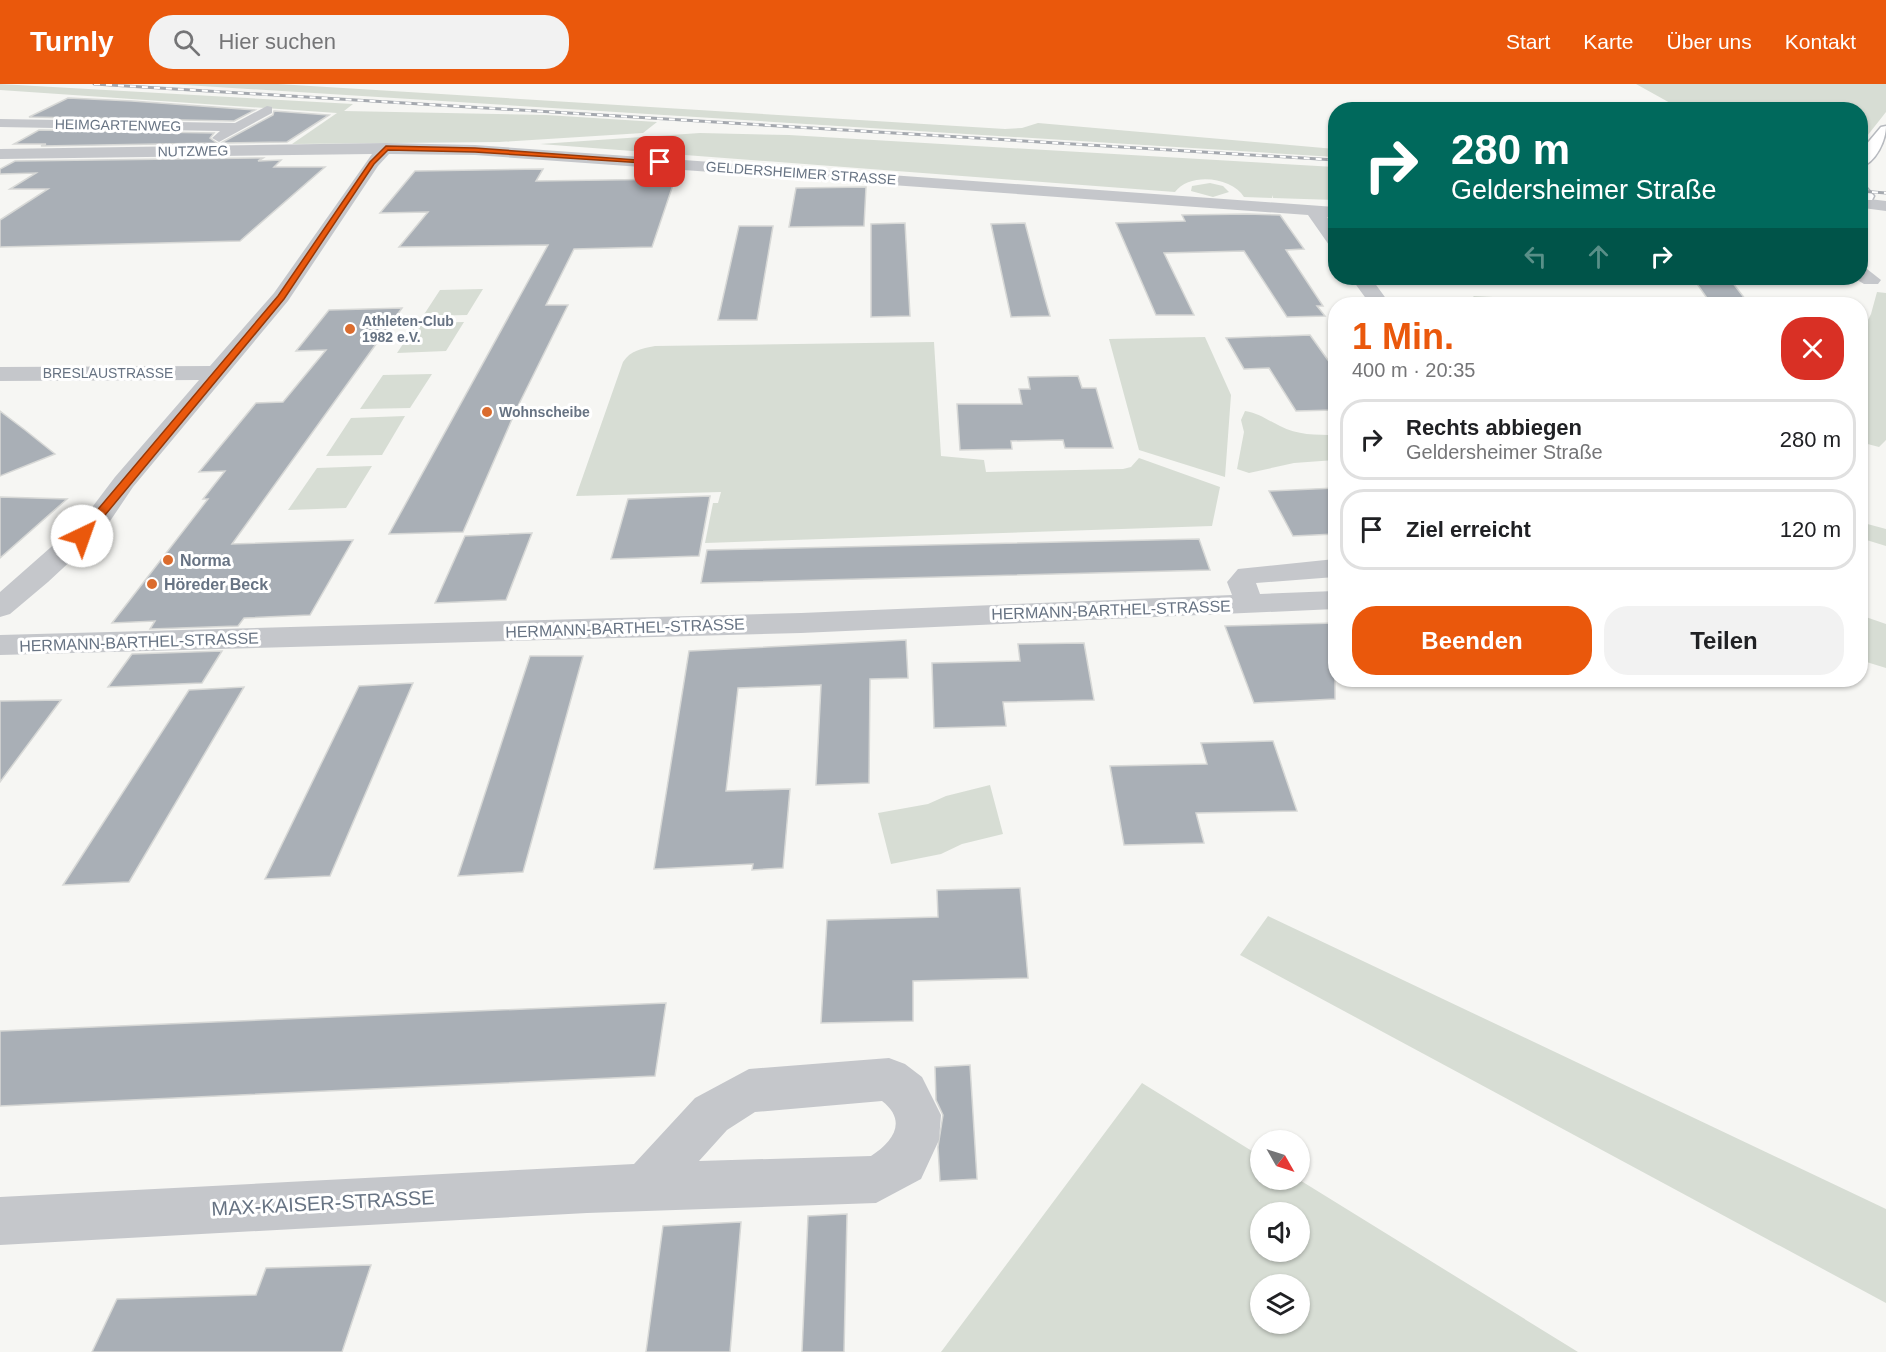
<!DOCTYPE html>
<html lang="de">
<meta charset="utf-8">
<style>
:root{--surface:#fff;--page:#f2f2f2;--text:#202124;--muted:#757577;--line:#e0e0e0;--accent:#ea580c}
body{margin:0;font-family:Helvetica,sans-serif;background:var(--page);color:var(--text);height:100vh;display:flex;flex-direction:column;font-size:22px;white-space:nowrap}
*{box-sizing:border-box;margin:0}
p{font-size:20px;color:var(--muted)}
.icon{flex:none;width:33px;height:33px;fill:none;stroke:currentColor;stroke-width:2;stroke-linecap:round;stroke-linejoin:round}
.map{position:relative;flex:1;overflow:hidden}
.side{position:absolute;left:1328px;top:213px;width:540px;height:390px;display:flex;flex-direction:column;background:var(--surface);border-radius:24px;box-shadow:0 2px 4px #0004}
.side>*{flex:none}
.hud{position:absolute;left:1328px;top:18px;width:540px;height:183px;border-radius:24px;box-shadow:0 2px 4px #0004;background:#00695c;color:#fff;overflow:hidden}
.needle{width:39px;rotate:129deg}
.buttons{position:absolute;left:1250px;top:1046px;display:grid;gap:12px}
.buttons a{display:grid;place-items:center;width:60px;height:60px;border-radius:50%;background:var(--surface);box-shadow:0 2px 4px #0004;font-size:30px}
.pin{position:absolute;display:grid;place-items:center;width:51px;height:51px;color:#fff;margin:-26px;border-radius:12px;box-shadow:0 3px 9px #0006}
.me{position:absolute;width:66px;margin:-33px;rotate:42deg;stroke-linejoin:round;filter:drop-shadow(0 0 4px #0008)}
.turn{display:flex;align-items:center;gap:21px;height:126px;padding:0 24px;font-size:27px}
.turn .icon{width:78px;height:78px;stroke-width:2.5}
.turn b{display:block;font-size:42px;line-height:51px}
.lanes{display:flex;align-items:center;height:57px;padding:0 24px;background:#0003;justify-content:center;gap:30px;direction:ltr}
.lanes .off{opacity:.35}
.round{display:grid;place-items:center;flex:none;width:63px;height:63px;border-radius:24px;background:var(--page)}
.overview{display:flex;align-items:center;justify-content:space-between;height:102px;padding:0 24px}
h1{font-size:36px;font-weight:700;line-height:45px;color:var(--accent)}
.action{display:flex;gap:12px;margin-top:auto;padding:12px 24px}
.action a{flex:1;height:69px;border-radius:24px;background:var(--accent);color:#fff;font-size:24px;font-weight:700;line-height:69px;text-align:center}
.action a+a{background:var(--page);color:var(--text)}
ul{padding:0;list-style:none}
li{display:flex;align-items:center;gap:18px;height:81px;margin:0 12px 9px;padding:0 12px;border:3px solid var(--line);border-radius:24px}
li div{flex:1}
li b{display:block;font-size:22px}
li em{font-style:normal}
header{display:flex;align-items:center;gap:36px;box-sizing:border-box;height:84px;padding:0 30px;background:var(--accent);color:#fff}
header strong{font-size:28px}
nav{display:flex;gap:33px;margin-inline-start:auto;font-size:21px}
.search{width:420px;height:54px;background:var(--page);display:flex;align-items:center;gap:15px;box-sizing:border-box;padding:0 21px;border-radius:24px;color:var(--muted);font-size:22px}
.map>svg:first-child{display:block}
</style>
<header>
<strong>Turnly</strong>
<div class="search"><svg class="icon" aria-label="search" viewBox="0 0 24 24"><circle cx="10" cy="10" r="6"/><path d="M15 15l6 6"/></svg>Hier suchen</div>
<nav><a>Start</a><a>Karte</a><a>Über uns</a><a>Kontakt</a></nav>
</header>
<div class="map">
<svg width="1886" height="1268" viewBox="0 0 1886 1268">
<rect width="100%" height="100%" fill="#f6f6f3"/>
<path fill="#d7ddd4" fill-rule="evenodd" d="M0 0 353 20 344 27 546 31 657 38 643 49 499 58 292 60 337 29 0 6Z
M169 0H278L1005 45 1022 44 1038 39 1335 65V73Z
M1636 0H1886V28L1860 61V26L1681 25Z
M700 49 789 51 1335 83V116L1273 114 1272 111V114L1244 113C1232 93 1190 88 1175 108L540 60Z
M1210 99 1223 102 1229 108 1213 113 1191 107 1192 102Z
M483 205 467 231 423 232 440 206Z
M1877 208 1886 209V356L1879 363 1860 358V252L1871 230Z
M1474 212 1569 217 1571 220H1465Z
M464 238 446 267 397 269 417 239Z
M1205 253 1231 311 1225 393 1139 366 1109 255Z
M934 258 941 372 984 376 986 388 1123 385 1131 383 1139 374 1220 403 1212 442 705 459 713 419H718L721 408 576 412 623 278C631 266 641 265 655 262Z
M432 290 410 324 360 325 383 291Z
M1245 327C1259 329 1267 336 1280 342 1297 351 1316 351 1335 351V376L1294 379 1249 389 1237 385 1244 348 1241 336Z
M405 332 382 371 326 372 351 334Z
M372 382 346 424 288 426 317 384Z
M1860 438 1886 445V462L1860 454Z
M1860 531 1886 540V584L1860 576Z
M990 701 1003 750 962 760 941 770 891 780 878 729 928 720 946 712Z
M1268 832 1886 1125V1219L1240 871Z
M1142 999 1260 1072V1095H1298L1578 1268H941ZM1260 1128H1299V1167H1260ZM1260 1200H1299V1239H1260Z"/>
<path fill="#a9afb6" stroke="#d7d8d6" stroke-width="1.5" d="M68 14 132 17 255 26 234 37 29 33Z
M274 27 329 31 287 58 221 59 273 31Z
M39 46 214 49 210 54 217 59 41 62 46 60H14Z
M263 74 258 77 281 76 274 83H325L240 157 0 163V136L48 105H10L36 89 0 90V85L15 77Z
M543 85 536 97 675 95 652 163 574 165 546 221H568L516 326 463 448 389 450 548 161 399 163 428 128 380 129 415 87Z
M866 103 864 142 789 143 796 104Z
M1247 130 1280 131 1304 165 1286 166 1323 222H1317L1325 232 1287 233 1244 167 1164 169 1194 231H1156L1116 139 1185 137 1182 131Z
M905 139 910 232 871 233V140Z
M1025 139 1044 211 1050 232 1011 233 991 140Z
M739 142H773L757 236H718Z
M1693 194H1729L1749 220H1711Z
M402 224 232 460 353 456 310 531 244 534 238 542 150 545 155 537 112 539 208 415H203L225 387 199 388 256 319 283 318 326 266 296 267 329 226Z
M1310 251 1335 286V326L1296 327 1269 284 1244 285 1226 254Z
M1078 292 1082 304H1096L1113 364H1065L1063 356 1011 357 1012 365 960 366 957 320H1022L1019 305H1030L1028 293Z
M0 327 25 346 55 370 0 392Z
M1335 404V450L1293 452 1269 407Z
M710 412 699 472 611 475 628 415Z
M0 413 67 415 0 474Z
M532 449 506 516 435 519 465 452Z
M1199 455 1210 486 701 499 707 466Z
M1335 539V615L1254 619 1225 542Z
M906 556 908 594 870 595 869 699 816 701 821 601 738 604 726 707 790 705 783 784 752 786 753 780 654 785 689 567Z
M1084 559 1094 616 1003 618 1006 642 934 644 932 579 1020 577 1018 560Z
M222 567 202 599 108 603 132 570Z
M530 572H583L523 788 458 792Z
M413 599 330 792 265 795 359 602Z
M244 603 129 798 63 801 189 606Z
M61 616 0 698V617Z
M1273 657 1297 727 1196 729 1204 759 1124 761 1110 682 1207 680 1201 659Z
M1020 804 1028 894 913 897V937L821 939 827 836 938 833 937 806Z
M666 919 655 992 0 1022V947Z
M970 981 977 1095 940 1097 938 1063 943 1031 936 1016 935 983Z
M847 1130 844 1268H802L808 1132Z
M741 1138 730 1268H646L663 1142Z
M371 1181 342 1268H92L117 1215 256 1211 266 1184Z"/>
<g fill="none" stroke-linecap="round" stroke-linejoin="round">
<g stroke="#b7babf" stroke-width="3">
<path id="secondary" d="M1886 42C1886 56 1876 79 1860 83V68L1881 43Z
M1860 102 1866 103 1874 112 1872 116H1860Z"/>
</g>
<path fill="#c5c7cb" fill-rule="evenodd" d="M267 22 272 23V29L219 58 212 54 220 47 0 43V35L235 39Z
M386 59 475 61 1335 123V133H1327L1335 144V162L1329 161 1308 131 475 71 389 70 378 82 288 217 133 403 104 446 48 498 10 530 0 533V508L84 434 115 393 199 296 0 297V283L210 282 274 209 372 70 0 75V65Z
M1869 115 1886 117V127L1863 124 1860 120 1863 116Z
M1860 183 1867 185 1881 196 1878 200H1864L1854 194H1860Z
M1351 194H1371L1390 220H1370Z
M1335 475V493L1256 499 1260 510 1335 507V525L801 549 0 571V551L801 529 1232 511 1227 498 1238 485Z
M889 974 905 980 922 993 941 1031 939 1056 921 1095 876 1119 587 1129 0 1161V1113L634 1080 695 1014 749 985ZM882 1017C908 1037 893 1058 871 1072L699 1077 727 1046 755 1028Z"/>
<use href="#secondary" fill="#fff" fill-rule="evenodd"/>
<g stroke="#a5a9af" stroke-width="3">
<path id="rail" d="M94 0 1335 76
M1860 107 1886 109"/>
</g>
<use href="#rail" stroke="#fff" stroke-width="2" stroke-dasharray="6" stroke-linecap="butt"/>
</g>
<path fill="#ea580c" stroke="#983908" stroke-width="1.5" d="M386 62 475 64 664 78 660 80 475 68 388 66 374 80 284 215 86 454H78V449L278 212 370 78Z"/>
<g fill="#db6c2e" stroke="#fff" stroke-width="2">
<circle cx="350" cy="245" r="6"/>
<circle cx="487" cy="328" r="6"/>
<circle cx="168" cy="476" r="6"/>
<circle cx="152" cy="500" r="6"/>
</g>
<g text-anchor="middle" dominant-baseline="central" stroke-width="6" stroke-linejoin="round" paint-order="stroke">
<g font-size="14" fill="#677383" stroke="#fff">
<text transform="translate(118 41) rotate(1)">HEIMGARTENWEG</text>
<text transform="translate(193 67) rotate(-1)">NUTZWEG</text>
<text transform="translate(801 89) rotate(4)">GELDERSHEIMER STRASSE</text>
<text x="108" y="289">BRESLAUSTRASSE</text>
</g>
<g font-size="14" font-weight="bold" fill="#677383" stroke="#fff" text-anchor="start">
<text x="362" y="237">Athleten-Club<tspan x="362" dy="16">1982 e.V.</tspan></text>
<text x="499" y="328">Wohnscheibe</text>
</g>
<g font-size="16" font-weight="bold" fill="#677383" stroke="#fff" text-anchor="start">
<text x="180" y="476">Norma</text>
<text x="164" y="500">Höreder Beck</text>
</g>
<g font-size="16" fill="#677383" stroke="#fff">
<text transform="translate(1111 526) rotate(-2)">HERMANN-BARTHEL-STRASSE</text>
<text transform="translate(625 544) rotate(-2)">HERMANN-BARTHEL-STRASSE</text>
<text transform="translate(139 558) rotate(-2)">HERMANN-BARTHEL-STRASSE</text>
</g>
<g font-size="20" fill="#677383" stroke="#fff">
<text transform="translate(323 1119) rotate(-3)">MAX-KAISER-STRASSE</text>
</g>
</g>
</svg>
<div class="buttons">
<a><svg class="needle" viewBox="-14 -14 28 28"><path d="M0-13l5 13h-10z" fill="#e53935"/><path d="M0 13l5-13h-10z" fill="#757577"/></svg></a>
<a><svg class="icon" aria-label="sound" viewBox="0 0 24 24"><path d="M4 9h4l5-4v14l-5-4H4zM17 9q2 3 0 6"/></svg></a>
<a><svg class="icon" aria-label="layers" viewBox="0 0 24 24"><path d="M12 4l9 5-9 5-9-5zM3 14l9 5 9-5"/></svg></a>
</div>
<div class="pin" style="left:660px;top:78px;background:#d93025"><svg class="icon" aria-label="arrive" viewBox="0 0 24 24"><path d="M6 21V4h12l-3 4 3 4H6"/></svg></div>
<svg class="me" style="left:82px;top:452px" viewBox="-20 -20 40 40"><circle r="19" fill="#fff"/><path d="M0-13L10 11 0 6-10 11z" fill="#ea580c"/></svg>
<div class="hud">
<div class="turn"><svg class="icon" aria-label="right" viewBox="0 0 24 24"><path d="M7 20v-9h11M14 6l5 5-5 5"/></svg><div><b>280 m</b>Geldersheimer Straße</div></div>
<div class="lanes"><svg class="icon off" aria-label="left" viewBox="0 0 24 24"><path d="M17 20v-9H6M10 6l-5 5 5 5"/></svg><svg class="icon off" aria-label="ahead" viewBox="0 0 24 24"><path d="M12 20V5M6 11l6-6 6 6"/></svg><svg class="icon" aria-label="right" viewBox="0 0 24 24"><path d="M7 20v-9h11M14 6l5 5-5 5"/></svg></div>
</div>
<section class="side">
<div class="overview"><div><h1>1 Min.</h1><p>400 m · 20:35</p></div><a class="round" style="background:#d93025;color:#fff"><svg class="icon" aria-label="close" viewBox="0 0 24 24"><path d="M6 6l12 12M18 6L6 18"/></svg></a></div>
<ul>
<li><svg class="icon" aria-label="right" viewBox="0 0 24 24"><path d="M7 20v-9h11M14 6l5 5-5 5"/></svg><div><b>Rechts abbiegen</b><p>Geldersheimer Straße</p></div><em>280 m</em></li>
<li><svg class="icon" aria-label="arrive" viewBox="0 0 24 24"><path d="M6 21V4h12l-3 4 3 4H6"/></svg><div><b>Ziel erreicht</b></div><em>120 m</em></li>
</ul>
<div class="action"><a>Beenden</a><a>Teilen</a></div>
</section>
</div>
